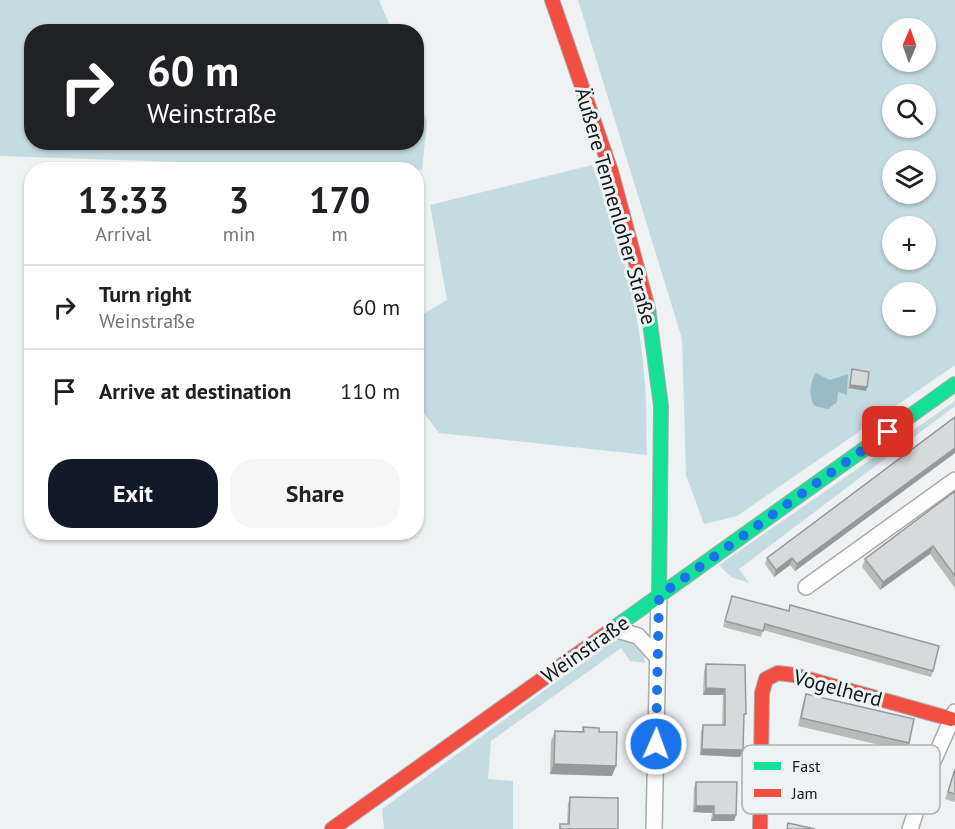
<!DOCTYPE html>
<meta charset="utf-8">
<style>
:root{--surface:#fff;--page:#f6f6f6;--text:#202124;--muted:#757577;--line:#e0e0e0;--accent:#111827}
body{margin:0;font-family:"PT Sans",sans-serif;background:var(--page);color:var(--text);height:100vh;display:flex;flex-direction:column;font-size:22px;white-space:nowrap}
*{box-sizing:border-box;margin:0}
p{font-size:20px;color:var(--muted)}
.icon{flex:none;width:33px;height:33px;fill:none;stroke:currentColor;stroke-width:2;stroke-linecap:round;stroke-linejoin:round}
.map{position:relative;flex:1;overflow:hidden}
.panel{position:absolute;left:24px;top:162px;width:400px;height:378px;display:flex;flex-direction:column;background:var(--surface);border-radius:24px;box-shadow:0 2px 4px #0004}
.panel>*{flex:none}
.banner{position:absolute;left:24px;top:24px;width:400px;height:126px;border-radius:24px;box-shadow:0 2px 4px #0004;background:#202124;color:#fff;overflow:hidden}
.needle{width:39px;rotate:2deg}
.tools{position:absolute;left:882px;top:18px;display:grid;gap:12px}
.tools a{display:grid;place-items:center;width:54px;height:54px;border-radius:50%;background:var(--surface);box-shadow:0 2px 4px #0004;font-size:30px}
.pin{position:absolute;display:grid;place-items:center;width:51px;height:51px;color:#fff;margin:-26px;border-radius:12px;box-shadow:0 3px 9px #0006}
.me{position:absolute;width:66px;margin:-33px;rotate:2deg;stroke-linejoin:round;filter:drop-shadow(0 0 4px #0008)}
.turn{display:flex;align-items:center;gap:21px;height:126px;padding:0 24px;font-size:27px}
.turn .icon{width:78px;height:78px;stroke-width:2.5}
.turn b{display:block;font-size:42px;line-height:51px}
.eta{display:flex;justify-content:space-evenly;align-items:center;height:102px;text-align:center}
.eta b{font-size:36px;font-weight:600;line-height:42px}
.cta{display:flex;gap:12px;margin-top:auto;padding:12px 24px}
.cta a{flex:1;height:69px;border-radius:24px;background:var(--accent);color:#fff;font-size:24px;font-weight:600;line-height:69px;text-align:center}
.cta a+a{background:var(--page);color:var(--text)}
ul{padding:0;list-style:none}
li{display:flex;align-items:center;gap:18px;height:84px;padding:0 24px;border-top:2px solid var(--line)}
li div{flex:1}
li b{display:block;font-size:22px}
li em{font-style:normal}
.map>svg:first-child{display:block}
</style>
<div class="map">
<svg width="955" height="829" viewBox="0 0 955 829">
<rect width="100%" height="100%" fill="#eff2f3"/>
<path fill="#c5dbe2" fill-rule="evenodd" d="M0 0H379L392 31 32 32V142H417V96L427 121 422 170 0 156Z
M578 0H955V365L737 516 704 524 686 475 682 339ZM892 28H926V62H892ZM892 94H926V128H892ZM892 160H926V194H892ZM892 226H926V260H892ZM892 292H926V326H892Z
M592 165C618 231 638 301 644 373 647 400 646 428 647 455L439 433 417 404V314H423L447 300 430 205Z
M955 401V406L739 569 749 583 731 577 719 565Z
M618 640C634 640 644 646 645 663L630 661 621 648 491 741 488 779 513 781V829H384L382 809 608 644Z"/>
<path fill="#98bbc6" d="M816 373 830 380 848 374 847 395 838 392 837 402 828 409 815 406C808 398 810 381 816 373Z"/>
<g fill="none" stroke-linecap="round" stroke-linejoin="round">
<g stroke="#a9abac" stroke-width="18">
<path id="street" d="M806 587 955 480
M614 629 638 636 658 658
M654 829 659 596
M910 829 931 766 955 712"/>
</g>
<g stroke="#a9abac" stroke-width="16">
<path id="fast" d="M648 308 661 406 659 596
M614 628 955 384"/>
</g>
<g stroke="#a9abac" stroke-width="16">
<path id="jam" d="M552 0 611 171 648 308
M332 829 614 628
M760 829 762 693 766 679 778 673 794 675 951 719"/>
</g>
<use href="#street" stroke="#fdfdfd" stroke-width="15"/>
<use href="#fast" stroke="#16e098" stroke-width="14"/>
<use href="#jam" stroke="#f24e42" stroke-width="14"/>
</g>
<path fill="#b9bbbb" d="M955 417V453L795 571 790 565 774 577 765 564 767 558Z
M955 491V588L930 554 880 590 862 567 865 559Z
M732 596 788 611 790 605 933 671 931 677 763 630 761 637 723 627Z
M706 664 745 665 743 750 740 757 700 755 701 731 703 725H722L723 695H703L704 671Z
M806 694 909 743 906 751 798 726 803 703Z
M583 727 599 732 612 776 550 774 551 741 555 731H582Z
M829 758 842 771 886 806 884 812 826 799 824 804 787 796 795 764 825 771Z
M955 769V802L945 799Z
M696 782 736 815 734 821H711L712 813 693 812 694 788Z
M570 797 618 829H559L560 824H567L568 803Z"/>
<path fill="#969999" d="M850 385 867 387 866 391 848 388Z
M955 448V453L795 571 797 564Z
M933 546 930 554 880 590 883 582Z
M792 558 790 565 774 577 776 570Z
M706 688 725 689 723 695H703Z
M702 749 743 750 740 757 700 755Z
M554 764 616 766 612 776 550 774Z
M696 806H714L712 813 693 812Z
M714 815H736L734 821H711Z"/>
<path fill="#d7dada" stroke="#969999" stroke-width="1.5" d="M852 369 869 372 867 387 850 385Z
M955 417V448L797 564 792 558 776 570 767 558Z
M955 491V576L933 546 883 582 865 559Z
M732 596 789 611 790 605 939 646 933 671 765 624 763 631 725 621Z
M706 664 745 665 746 714H744L743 750 702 749 703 725H725V689L706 688Z
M806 694 914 719 909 743 801 718Z
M583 727 599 728V732H617L616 766 554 764 555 731 584 732Z
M955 769V794L948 792Z
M696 782H737L736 815H714V806H696Z
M570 797 618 798V829H560V824H569Z
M788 823 815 829H787Z"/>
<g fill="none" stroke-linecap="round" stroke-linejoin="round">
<path stroke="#1a73e8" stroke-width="10" stroke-dasharray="0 18" d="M656 744 659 596 888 432"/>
</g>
<g text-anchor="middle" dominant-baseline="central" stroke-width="6" stroke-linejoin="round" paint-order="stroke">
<g font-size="21" fill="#131516" stroke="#edf3f5">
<text transform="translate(616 206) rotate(74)">Äußere Tennenloher Straße</text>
<text transform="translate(585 649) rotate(-35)">Weinstraße</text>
<text transform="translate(838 688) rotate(15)">Vogelherd</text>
</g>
</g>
<rect x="742" y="745" width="198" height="69" rx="9" fill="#edf3f5" stroke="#acb0b2" stroke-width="1.5"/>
<rect x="754" y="762" width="27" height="8" fill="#16e098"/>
<rect x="754" y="789" width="27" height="8" fill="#f24e42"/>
<g font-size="16" fill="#131516">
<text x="792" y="772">Fast</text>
<text x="792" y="799">Jam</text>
</g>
</svg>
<div class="tools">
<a><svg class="needle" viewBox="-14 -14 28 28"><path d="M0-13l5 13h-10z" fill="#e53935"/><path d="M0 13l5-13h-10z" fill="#757577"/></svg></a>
<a><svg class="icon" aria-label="search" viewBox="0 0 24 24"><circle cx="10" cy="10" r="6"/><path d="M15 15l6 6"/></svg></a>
<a><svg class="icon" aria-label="layers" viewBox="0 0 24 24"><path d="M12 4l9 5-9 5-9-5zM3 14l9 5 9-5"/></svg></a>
<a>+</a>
<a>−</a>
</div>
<div class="pin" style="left:888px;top:432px;background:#d93025"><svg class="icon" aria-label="arrive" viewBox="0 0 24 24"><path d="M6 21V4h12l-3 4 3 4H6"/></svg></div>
<svg class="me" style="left:656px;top:744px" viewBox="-20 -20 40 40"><circle r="17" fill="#1a73e8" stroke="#fff" stroke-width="3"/><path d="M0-11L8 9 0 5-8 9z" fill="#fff"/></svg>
<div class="banner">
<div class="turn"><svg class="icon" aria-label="right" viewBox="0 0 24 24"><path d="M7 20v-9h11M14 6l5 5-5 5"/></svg><div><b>60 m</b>Weinstraße</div></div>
</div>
<section class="panel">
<div class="eta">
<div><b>13:33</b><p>Arrival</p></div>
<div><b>3</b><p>min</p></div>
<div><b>170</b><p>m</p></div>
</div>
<ul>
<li><svg class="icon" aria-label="right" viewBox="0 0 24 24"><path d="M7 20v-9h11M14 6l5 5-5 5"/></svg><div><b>Turn right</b><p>Weinstraße</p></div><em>60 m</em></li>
<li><svg class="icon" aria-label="arrive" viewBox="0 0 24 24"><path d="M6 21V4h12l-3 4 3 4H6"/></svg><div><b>Arrive at destination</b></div><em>110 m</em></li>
</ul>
<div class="cta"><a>Exit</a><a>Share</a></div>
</section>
</div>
